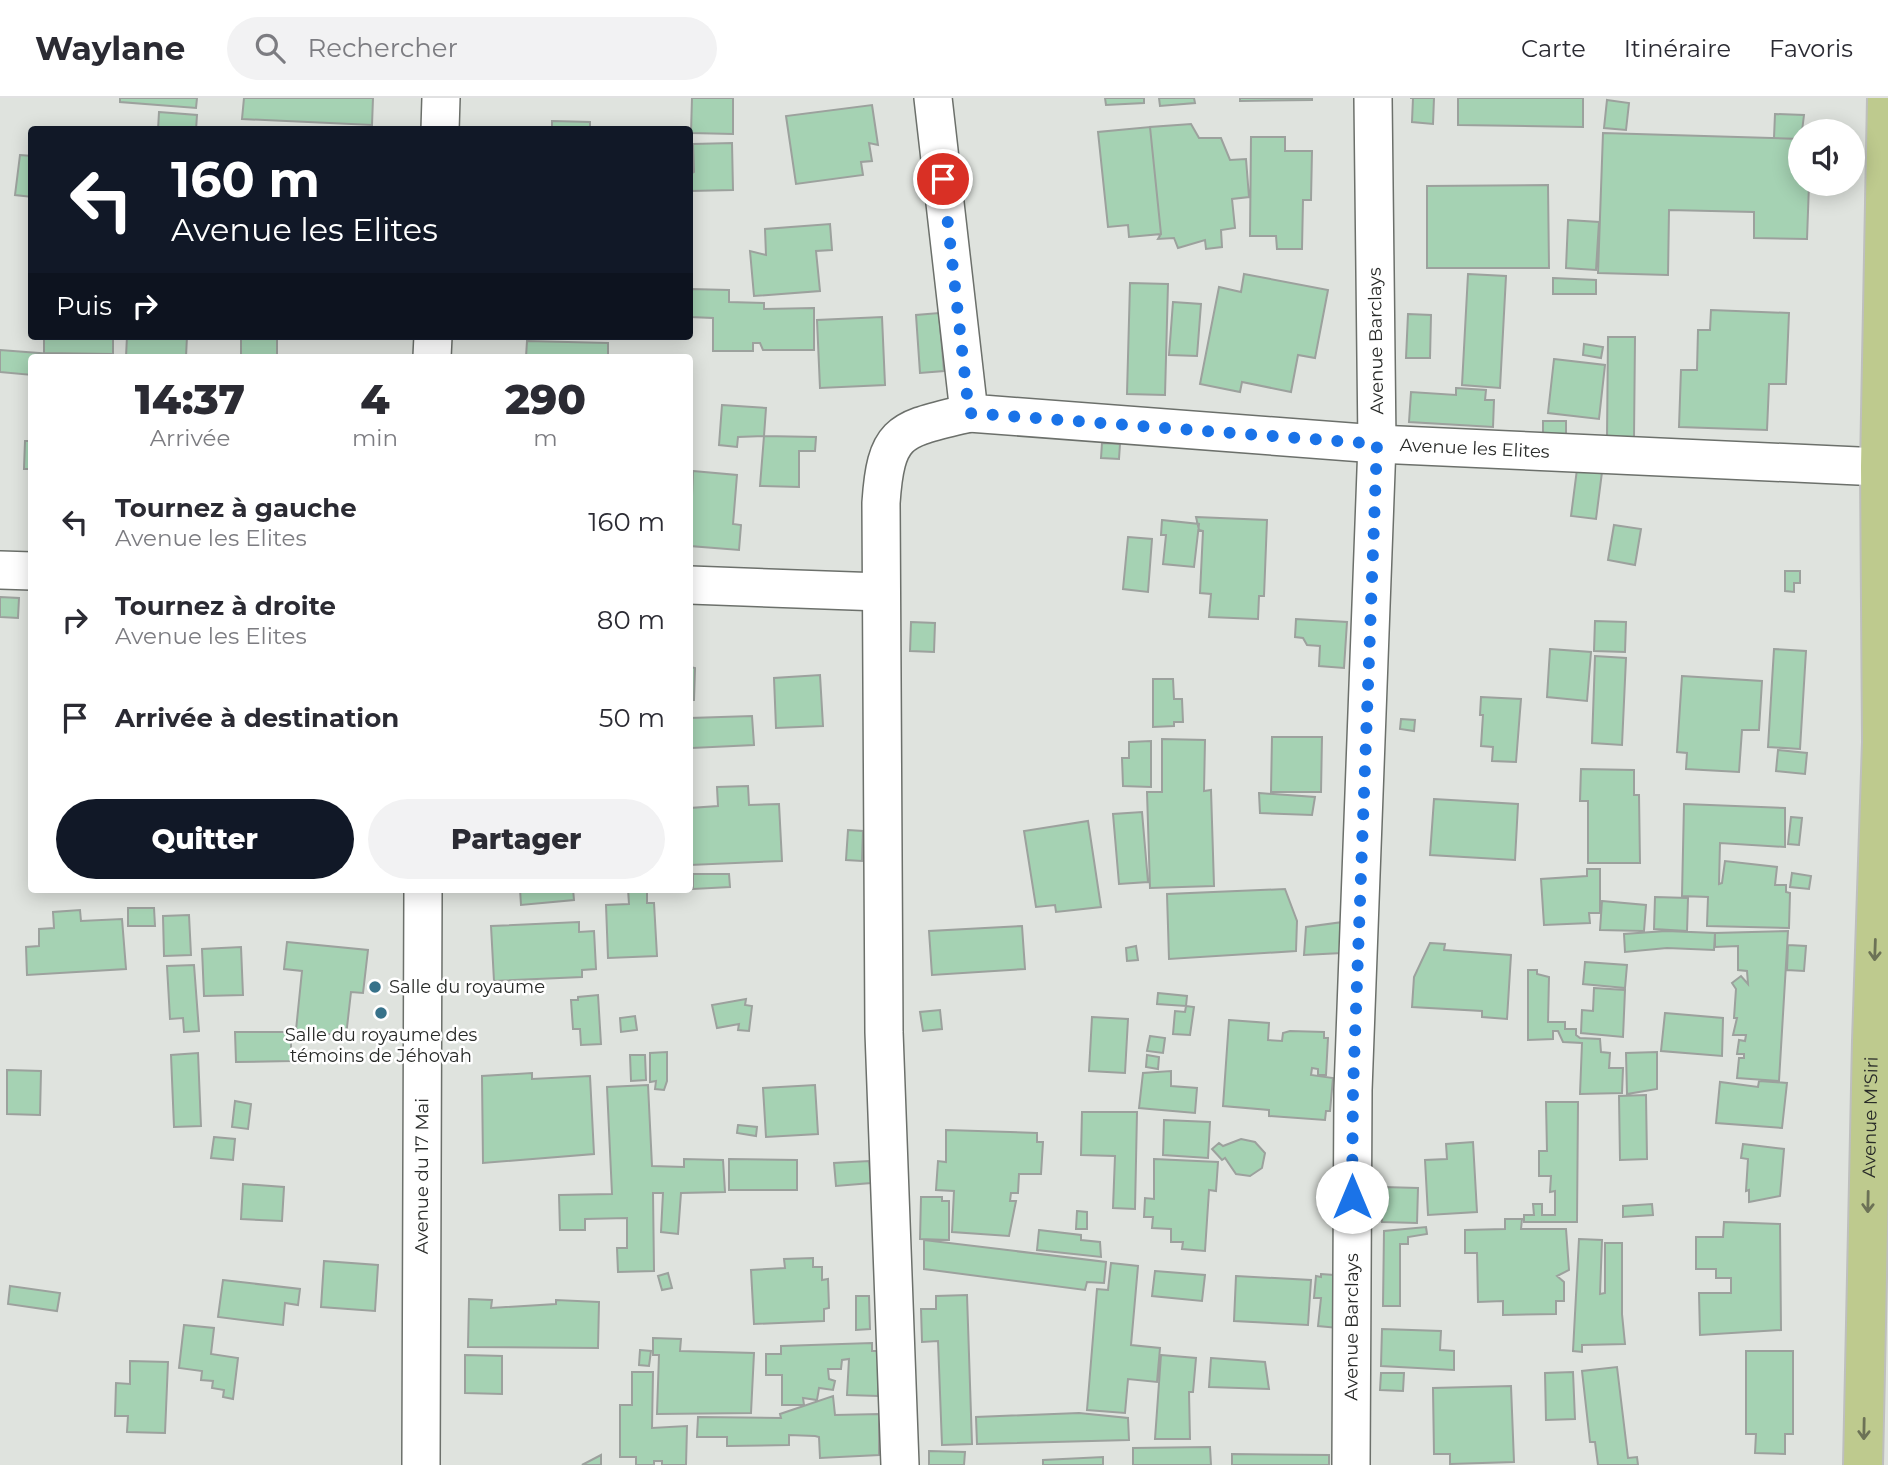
<!DOCTYPE html>
<html lang="fr">
<meta charset="utf-8">
<style>
:root{--surface:#fff;--page:#f2f2f3;--text:#2b2b33;--muted:#7c7c81;--line:#e1e1e2;--accent:#111827}
body{margin:0;font-family:Montserrat,sans-serif;background:var(--page);color:var(--text);height:100vh;display:flex;flex-direction:column;font-size:26px;white-space:nowrap}
*{box-sizing:border-box;margin:0}
p{font-size:23px;color:var(--muted)}
.icon{flex:none;width:38px;height:38px;fill:none;stroke:currentColor;stroke-width:2;stroke-linecap:round;stroke-linejoin:round}
.map{position:relative;flex:1;overflow:hidden}
.panel{position:absolute;left:28px;top:256px;width:665px;height:539px;display:flex;flex-direction:column;background:var(--surface);border-radius:7px;box-shadow:0 4px 18px #0003}
.panel>*{flex:none}
.banner{position:absolute;left:28px;top:28px;width:665px;height:214px;border-radius:7px;box-shadow:0 4px 18px #0003;background:#111827;color:#fff;overflow:hidden}
.buttons{position:absolute;left:1788px;top:21px;display:grid;gap:14px}
.buttons a{display:grid;place-items:center;width:77px;height:77px;border-radius:50%;background:var(--surface);box-shadow:0 4px 18px #0003;font-size:35px}
.pin{position:absolute;display:grid;place-items:center;width:60px;height:60px;color:#fff;margin:-30px;border:4px solid #fff;border-radius:50%;box-shadow:0 2px 7px #0007}
.me{position:absolute;width:77px;margin:-38px;rotate:0deg;stroke-linejoin:round;filter:drop-shadow(0 0 5px #0008)}
.turn{display:flex;align-items:center;gap:24px;height:147px;padding:0 28px;font-size:32px}
.turn .icon{width:91px;height:91px;stroke-width:2.5}
.turn b{display:block;font-size:49px;line-height:60px}
.then{display:flex;align-items:center;height:66px;padding:0 28px;background:#0003;gap:14px;font-size:26px}
.eta{display:flex;justify-content:space-evenly;align-items:center;height:119px;text-align:center}
.eta b{font-size:42px;font-weight:800;line-height:49px}
.action{display:flex;gap:14px;margin-top:auto;padding:14px 28px}
.action a{flex:1;height:80px;border-radius:42px;background:var(--accent);color:#fff;font-size:28px;font-weight:800;line-height:80px;text-align:center}
.action a+a{background:var(--page);color:var(--text)}
ul{padding:0;list-style:none}
li{display:flex;align-items:center;gap:21px;height:98px;padding:0 28px}
li div{flex:1}
li b{display:block;font-size:26px}
li em{font-style:normal}
header{display:flex;align-items:center;gap:42px;box-sizing:border-box;height:98px;padding:0 35px;background:var(--surface);border-bottom:2px solid var(--line)}
header strong{font-size:33px}
nav{display:flex;gap:38px;margin-inline-start:auto;font-size:24px}
.search{width:490px;height:63px;background:var(--page);display:flex;align-items:center;gap:18px;box-sizing:border-box;padding:0 24px;border-radius:38px;color:var(--muted);font-size:26px}
.map>svg:first-child{display:block}
</style>
<header>
<strong>Waylane</strong>
<div class="search"><svg class="icon" aria-label="search" viewBox="0 0 24 24"><circle cx="10" cy="10" r="6"/><path d="M15 15l6 6"/></svg>Rechercher</div>
<nav><a>Carte</a><a>Itinéraire</a><a>Favoris</a></nav>
</header>
<div class="map">
<svg width="1888" height="1367" viewBox="0 0 1888 1367">
<rect width="100%" height="100%" fill="#dfe3de"/>
<path fill="#a5d2b3" stroke="#9ca19d" stroke-width="2" d="M120 0H197L196 10 120 4Z
M244 0H373L372 27 242 21Z
M692 0H733V36L691 35Z
M1105 0H1144V5L1106 7Z
M1159 0H1194L1195 5 1160 8Z
M1240 0H1312V2L1240 3Z
M1410 0H1434L1433 26 1412 24 1413 0Z
M1458 0H1583V29L1458 27Z
M1607 2 1629 5 1626 32 1604 30Z
M872 7 878 47 869 45 872 63 861 64 863 77 796 86 786 18Z
M159 14 197 17 196 32H158Z
M1775 16 1804 17 1801 41 1774 40Z
M552 23 590 24V32H552Z
M1191 26 1199 40H1221L1230 62 1246 61 1249 99 1232 101 1235 130 1221 132 1222 149 1206 151 1205 142 1178 150 1174 140 1158 141 1161 136 1150 29Z
M1150 29 1161 136 1129 139 1128 127 1108 129 1098 34Z
M1603 35 1801 41V86H1809L1807 141 1754 140V114L1669 112 1668 177 1598 175Z
M1251 39H1285V53H1312L1311 102H1303L1302 151H1277L1276 138H1250Z
M732 45 733 92 690 93V76L694 74 693 46Z
M20 57 32 58V99L15 97Z
M1548 87 1549 170H1427V88Z
M1568 122 1599 124 1596 172 1566 170Z
M830 126 832 152 816 153 820 193 754 198 750 153 766 157 765 131Z
M1244 176 1328 192 1315 260 1298 257 1291 294 1242 284 1240 294 1200 286 1219 189 1241 194Z
M1468 176 1506 178 1500 290 1462 287Z
M1553 180 1596 182V196H1553Z
M1130 185 1168 186 1165 297 1127 296Z
M690 191 729 192V204L764 205V211L814 210V252H763L760 245H753V253H713V220L690 219Z
M1173 204 1201 206 1197 258 1169 257Z
M1711 212 1789 215 1786 286H1769L1767 332 1679 329 1681 272H1697L1698 232H1710Z
M939 215 944 273 920 275 916 217Z
M1408 216 1431 217 1430 260H1406Z
M882 219 885 287 820 290 817 222Z
M44 238H113V256L44 255Z
M127 238H187L186 259H126Z
M241 238H277V259H241Z
M1608 239H1635L1634 340H1607Z
M527 243 608 245V259H526Z
M1584 246 1603 249 1601 260 1583 257Z
M0 252 91 259H32V277L0 274Z
M1554 261 1605 267 1599 321 1548 315Z
M1456 290 1486 292 1485 302H1494L1493 329 1409 324 1411 294 1456 297Z
M722 307 766 310 764 338 738 339 737 349 719 347Z
M1543 323H1566V338H1543Z
M764 338 816 339 815 353H799V389L760 388Z
M25 343H32V371H24Z
M1102 345 1120 346 1119 361 1101 360Z
M1577 371 1602 374 1596 421 1571 418Z
M693 373 737 377 733 426 741 427 739 452 690 448Z
M1196 419 1267 422 1264 498H1259L1258 521 1209 519 1211 496 1200 495 1203 433 1199 432Z
M1162 422 1199 426 1194 469 1163 466 1166 437H1161Z
M1614 427 1641 431 1635 467 1608 462Z
M1128 439 1152 441 1148 494 1123 491Z
M1785 473H1800V485H1794V494L1785 493Z
M0 499 19 500 18 520 0 519Z
M1296 521 1347 524 1344 570 1319 568 1320 548 1307 547 1303 540 1295 539Z
M1595 523 1626 524 1625 554 1594 553Z
M911 524 935 525 934 554 910 553Z
M1550 551 1591 554 1587 603 1547 599Z
M1774 551 1806 553 1800 651 1768 649Z
M1595 558 1626 560 1622 647 1592 645Z
M690 569 695 570 694 602H690Z
M820 577 823 628 776 630 774 580Z
M1682 578 1762 583 1759 632H1742L1739 674 1686 671 1687 655 1677 654Z
M1153 581H1173L1174 601H1182L1183 624H1174V628L1153 629Z
M1481 599 1521 601 1516 664 1492 663 1493 649 1481 648 1483 617H1480Z
M752 618 754 647 692 650 690 620Z
M1401 621 1415 622 1414 633 1400 631Z
M1272 639H1322L1321 694H1271Z
M1162 641 1205 642 1204 693 1211 692 1214 788 1150 790 1147 694H1162Z
M1151 643V689L1123 688 1122 660H1129V644Z
M1778 652 1807 655 1805 676 1776 673Z
M1581 671 1634 672V697H1639L1640 765H1588V703H1580Z
M748 688 749 707 779 706 782 763 690 767V710L718 708 717 689Z
M1259 695 1315 699 1312 717 1260 715Z
M1434 701 1518 706 1515 762 1430 757Z
M1684 706 1785 710V749L1720 745 1719 786 1722 785 1725 763 1777 769 1775 787H1786V794L1790 795 1789 830 1707 828 1708 799 1682 798Z
M1142 714 1148 784 1119 786 1113 716Z
M1791 719 1802 720 1799 747 1788 746Z
M1088 723 1101 809 1056 814 1055 807 1036 809 1024 733Z
M848 732 863 733 862 763 846 762Z
M1587 771H1600V815H1589L1590 825 1544 827 1541 781 1587 778Z
M1792 775 1811 778 1809 791 1790 789Z
M693 776H729L730 789 693 791Z
M520 791H573L574 802 521 807Z
M628 791H647V805H654L657 858 608 860 606 807 629 806Z
M1285 791 1297 823 1296 853 1169 861 1167 796Z
M1655 799 1688 800 1687 833 1654 831Z
M1602 803 1646 807 1644 833 1600 832Z
M128 810H154L155 828H128Z
M80 812 81 823 122 821 126 871 27 877 26 849 39 848V831L54 830 53 814Z
M189 817 191 857 164 858 163 818Z
M579 824V834L594 833 596 871 582 872V879L494 883 491 828Z
M1343 824 1342 855 1304 857 1306 829Z
M1022 828 1025 871 932 877 929 833Z
M1666 833 1715 835 1714 852 1667 850 1625 854 1624 836Z
M1788 833 1779 983 1737 980 1739 960H1744V956H1737L1739 942 1745 943 1746 937H1733L1737 920H1734L1736 891 1732 885 1741 878 1748 886 1747 873 1738 872V848L1715 849V835Z
M287 844 368 852 363 895 351 894 346 938 296 932 302 873 284 871Z
M1430 845 1445 846 1444 852 1511 857 1507 921 1482 919V913L1412 909 1414 879Z
M1788 847 1806 848 1804 873 1787 872Z
M1136 848 1138 862 1127 863 1126 850Z
M241 849 243 897 204 898 202 851Z
M1585 864 1627 867 1625 890 1583 886Z
M194 867 199 933 184 934 183 920 170 921 167 868Z
M1528 872H1537V876L1549 879 1548 924H1565V931H1576V937L1580 940 1600 941 1601 954 1610 955 1609 970H1623L1622 995 1580 996 1582 945 1563 944 1558 933H1553V941L1528 942Z
M1594 890 1625 892 1623 939 1581 935 1582 912 1593 913Z
M1158 895 1187 898 1186 908 1157 906Z
M598 897 601 946 581 947 580 931H573L571 902H578V899Z
M746 901 745 907 752 908 749 933 738 932 739 926 717 930 712 907Z
M1186 908 1194 909 1190 937 1173 936 1175 913 1185 914Z
M940 912 942 931 923 933 920 914Z
M1665 915 1723 920 1722 958 1661 953Z
M635 918 637 932 621 934 620 920Z
M1092 919 1128 921 1125 975 1089 973Z
M1229 922 1269 925 1268 942 1282 943 1283 935 1290 933 1324 934V940H1328L1326 977H1318V971L1312 970 1311 977 1333 980 1330 1013H1326L1325 1022 1269 1018V1012L1223 1008Z
M235 934H291V963L236 964Z
M1150 938 1165 940 1163 955 1147 953Z
M667 954V983L664 992 655 991 656 983 650 984V955Z
M1657 954V991L1627 996 1626 955Z
M198 955 201 1028 174 1029 171 957Z
M630 957H645L646 982 631 983Z
M1147 957 1159 959 1158 971 1146 969Z
M7 972 41 973 40 1017 7 1016Z
M1171 973V988L1197 990 1195 1015 1139 1010 1143 975Z
M532 975V981L590 978 594 1056 483 1065 482 978Z
M1759 983 1787 985 1782 1030 1716 1025 1720 984 1758 989Z
M648 987 652 1068 684 1069V1061L723 1062 725 1094 681 1095 678 1136 661 1134 663 1095H653L654 1173 618 1174 617 1150H627V1120L585 1121V1132H560L559 1097 612 1096 607 989Z
M815 987 818 1036 766 1039 763 990Z
M1646 997 1647 1061 1620 1062 1619 998Z
M235 1003 251 1006 248 1031 232 1029Z
M1546 1004H1578L1577 1124H1524V1117H1534L1533 1106H1542V1117H1555V1093L1550 1094 1551 1078H1539V1053H1547Z
M1082 1014H1137L1135 1111 1113 1110 1115 1058 1081 1057Z
M1164 1022 1210 1024 1208 1060 1163 1057Z
M738 1027 757 1029 756 1038 737 1035Z
M946 1032 1037 1035V1044H1043L1041 1076H1019L1018 1095H1011L1010 1103H1016L1009 1138 952 1134 954 1093 936 1092 938 1063 946 1064Z
M214 1039 235 1041 233 1062 211 1060Z
M1241 1041 1255 1044 1265 1055 1262 1070 1250 1078 1236 1076 1225 1060 1222 1062 1212 1051 1219 1045 1223 1048Z
M1473 1044 1477 1114 1428 1117 1425 1062 1447 1061 1446 1046Z
M1743 1046 1784 1051 1780 1098 1749 1104V1092L1746 1093 1748 1061 1741 1060Z
M729 1061 797 1062V1092H729Z
M1154 1061 1218 1064 1216 1093 1209 1092 1205 1153 1182 1151 1183 1144H1171V1131L1152 1130 1153 1119H1144L1145 1100 1154 1101Z
M869 1063 871 1085 836 1088 834 1065Z
M243 1086 284 1089 282 1123 241 1121Z
M1383 1089 1418 1090 1417 1125 1382 1124Z
M921 1099H942V1103H949V1142L920 1141Z
M1652 1106 1653 1117 1623 1119V1108Z
M1077 1113 1087 1114V1131H1076Z
M1505 1121H1522L1521 1131H1566L1569 1172 1557 1178 1564 1184V1203H1556V1216L1503 1217V1203L1478 1204 1477 1155H1465V1132L1505 1131Z
M1724 1124 1780 1126 1781 1232 1700 1237 1699 1195H1731V1180H1716V1171H1696V1139H1723Z
M1426 1129 1427 1136 1408 1139V1146H1400V1208H1383L1384 1133Z
M1039 1132 1081 1137V1142L1100 1144 1101 1159 1037 1152Z
M1579 1141 1602 1142 1600 1196 1605 1195V1145H1622V1216L1625 1246 1582 1247V1254L1573 1253Z
M924 1142 1106 1164 1104 1185 1087 1184 1085 1192 924 1171Z
M813 1160V1169H822V1182L828 1181 829 1210 824 1211V1223L754 1226 751 1172 785 1170 784 1161Z
M324 1163 378 1167 375 1213 321 1209Z
M1111 1165 1138 1168 1131 1247 1160 1250 1157 1284 1128 1281 1125 1315 1087 1312 1097 1191 1108 1192Z
M1155 1173 1205 1177 1202 1203 1152 1198Z
M668 1175 672 1190 662 1192 658 1178Z
M1321 1176 1334 1177 1338 1230 1318 1228 1321 1200H1314L1316 1178 1321 1179Z
M1236 1178 1311 1182 1308 1227 1234 1223Z
M223 1182 300 1191 298 1207 285 1205 283 1227 218 1219Z
M10 1188 60 1195 57 1213 8 1206Z
M967 1197 972 1346 942 1347 938 1243 922 1244 921 1211H936V1198Z
M856 1198H869L870 1231 856 1232Z
M469 1201 492 1202 491 1210 556 1206V1202L599 1204 598 1250 468 1249Z
M184 1227 214 1230 211 1256 238 1260 233 1301 223 1299 224 1292 212 1290 213 1283 201 1282 202 1273 179 1270Z
M1382 1231 1441 1233 1440 1252 1454 1253V1272L1381 1268Z
M653 1240 681 1241 680 1253 754 1255 751 1315 657 1316 659 1257H653Z
M872 1245V1253H880L878 1298 847 1297 849 1261 842 1262 841 1271H828L829 1281 835 1283 833 1292 819 1290 817 1302 803 1300 804 1307H782V1277H766V1256H781V1248Z
M640 1252 651 1253 649 1268 639 1267Z
M1746 1253H1793V1336H1785V1356L1755 1355 1756 1336H1746Z
M465 1257 502 1258V1296L465 1295Z
M1161 1257 1196 1260 1193 1294H1189L1190 1341H1155Z
M1211 1260 1265 1264 1269 1291 1209 1289Z
M130 1263 168 1264 165 1335 127 1334 128 1318H115L116 1285 130 1286Z
M1617 1269 1628 1360 1637 1359 1638 1367H1598L1595 1344H1590L1582 1273Z
M632 1274H653L652 1330 687 1328 686 1367H662V1363H654V1367H636V1359H620V1307H632Z
M1573 1274 1575 1321 1546 1322 1545 1275Z
M1381 1275H1404L1403 1293 1380 1292Z
M1511 1288 1514 1364 1450 1366V1356H1434L1433 1290Z
M833 1298 835 1317 879 1316V1357L820 1360 819 1339 815 1338 789 1337V1347L727 1348V1339H697L698 1319 781 1320 780 1316Z
M1079 1315 1128 1320 1129 1342 977 1346 976 1319Z
M1210 1349 1211 1367H1133V1350Z
M929 1353 965 1354 964 1367H929Z
M1232 1356 1329 1357V1367H1232Z
M601 1357V1367H582Z
M1103 1359V1367H1043V1362Z"/>
<g fill="none" stroke-linecap="round" stroke-linejoin="round">
<g stroke="#6c706b" stroke-width="40">
<g id="minor">
<path id="s1" d="M933 0 969 315 1377 346 1880 369"/>
<path d="M440 32 441 0"/>
<path d="M432 259 433 238"/>
<path d="M0 472 32 473"/>
<path d="M690 487 881 494"/>
<path id="s2" d="M421 1367 423 791"/>
<path d="M900 1367 884 934 881 405C886 330 901 332 969 315"/>
<path id="s3" d="M1351 1367 1353 992 1377 346 1373 0"/>
</g>
</g>
<g stroke="#bebfbe" stroke-width="42">
<g id="trunk">
<path id="s4" d="M1863 1367 1872 943 1882 644 1880 369 1887 0"/>
</g>
</g>
<use href="#minor" stroke="#fff" stroke-width="37"/>
<use href="#trunk" stroke="#beca8e" stroke-width="38"/>
</g>
<defs><path id="oneway-shaft" d="M-6 0H5M1.5-3L5.5 0L1.5 3" fill="none" stroke-width="1.6" stroke-linecap="round" stroke-linejoin="round" transform="scale(1.75)"/></defs>
<g stroke="#6c7256">
<use href="#oneway-shaft" transform="translate(1875 852) rotate(92)"/>
<use href="#oneway-shaft" transform="translate(1868 1104) rotate(91)"/>
<use href="#oneway-shaft" transform="translate(1864 1331) rotate(91)"/>
</g>
<g fill="none" stroke-linecap="round" stroke-linejoin="round">
<path stroke="#1a73e8" stroke-width="12" stroke-dasharray="0 21.6" d="M943 81 969 315 1377 346 1353 992 1352 1099"/>
</g>
<g fill="#37728a" stroke="#fff" stroke-width="2.5">
<circle cx="375" cy="889" r="7"/>
<circle cx="381" cy="915" r="7"/>
</g>
<g text-anchor="middle" dominant-baseline="central" stroke-width="5" stroke-linejoin="round" paint-order="stroke">
<g font-size="18" fill="#282a28" stroke="#fff">
<text transform="translate(1376 243) rotate(-91)">Avenue Barclays</text>
<text stroke="none"><textPath href="#s1" startOffset="824">Avenue les Elites</textPath></text>
<text stroke="none"><textPath href="#s4" startOffset="348">Avenue M'Siri</textPath></text>
<text stroke="none"><textPath href="#s2" startOffset="289">Avenue du 17 Mai</textPath></text>
<text stroke="none"><textPath href="#s3" startOffset="138">Avenue Barclays</textPath></text>
</g>
<g font-size="18" fill="#282a28" stroke="#fff" text-anchor="start">
<text x="389" y="889">Salle du royaume</text>
<text x="381" y="937" text-anchor="middle">Salle du royaume des<tspan x="381" dy="21">témoins de Jéhovah</tspan></text>
</g>
</g>
</svg>
<div class="buttons">
<a><svg class="icon" aria-label="sound" viewBox="0 0 24 24"><path d="M4 9h4l5-4v14l-5-4H4zM17 9q2 3 0 6"/></svg></a>
</div>
<div class="pin" style="left:943px;top:81px;background:#d93025"><svg class="icon" aria-label="arrive" viewBox="0 0 24 24"><path d="M6 21V4h12l-3 4 3 4H6"/></svg></div>
<svg class="me" style="left:1352px;top:1099px" viewBox="-20 -20 40 40"><circle r="19" fill="#fff"/><path d="M0-13L10 11 0 6-10 11z" fill="#1a73e8"/></svg>
<div class="banner">
<div class="turn"><svg class="icon" aria-label="left" viewBox="0 0 24 24"><path d="M17 20v-9H6M10 6l-5 5 5 5"/></svg><div><b>160 m</b>Avenue les Elites</div></div>
<div class="then">Puis<svg class="icon" aria-label="right" viewBox="0 0 24 24"><path d="M7 20v-9h11M14 6l5 5-5 5"/></svg></div>
</div>
<section class="panel">
<div class="eta">
<div><b>14:37</b><p>Arrivée</p></div>
<div><b>4</b><p>min</p></div>
<div><b>290</b><p>m</p></div>
</div>
<ul>
<li><svg class="icon" aria-label="left" viewBox="0 0 24 24"><path d="M17 20v-9H6M10 6l-5 5 5 5"/></svg><div><b>Tournez à gauche</b><p>Avenue les Elites</p></div><em>160 m</em></li>
<li><svg class="icon" aria-label="right" viewBox="0 0 24 24"><path d="M7 20v-9h11M14 6l5 5-5 5"/></svg><div><b>Tournez à droite</b><p>Avenue les Elites</p></div><em>80 m</em></li>
<li><svg class="icon" aria-label="arrive" viewBox="0 0 24 24"><path d="M6 21V4h12l-3 4 3 4H6"/></svg><div><b>Arrivée à destination</b></div><em>50 m</em></li>
</ul>
<div class="action"><a>Quitter</a><a>Partager</a></div>
</section>
</div>
